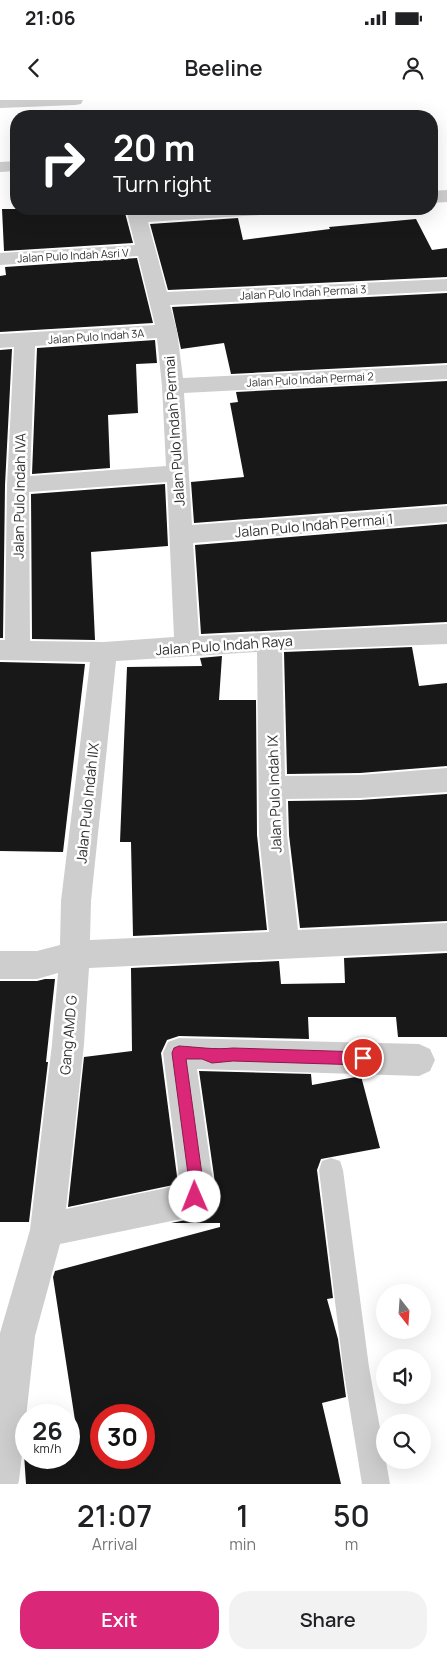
<!DOCTYPE html>
<style>
:root{--surface:#fff;--page:#f2f2f2;--text:#202124;--muted:#757577;--accent:#db2777}
body{margin:0;font-family:Manrope,sans-serif;background:var(--page);color:var(--text);height:100vh;display:flex;flex-direction:column;font-size:19px;white-space:nowrap}
*{box-sizing:border-box;margin:0}
p{font-size:16px;color:var(--muted)}
.icon{flex:none;width:28px;height:28px;fill:none;stroke:currentColor;stroke-width:2;stroke-linecap:round;stroke-linejoin:round}
.map{position:relative;height:1384px;overflow:hidden}
.panel{display:flex;flex-direction:column;background:var(--surface);flex:1}
.panel>*{flex:none}
.hud{position:absolute;left:10px;top:10px;width:428px;height:105px;border-radius:20px;box-shadow:0 5px 20px #0002;background:#202124;color:#fff;overflow:hidden}
.needle{width:32px;rotate:163deg}
.fabs{position:absolute;left:376px;top:1184px;display:grid;gap:10px}
.fabs a{display:grid;place-items:center;width:55px;height:55px;border-radius:50%;background:var(--surface);box-shadow:0 5px 20px #0002;font-size:25px}
.speed{position:absolute;left:15px;top:1304px;display:flex;gap:10px;font-size:25px;font-weight:700;text-align:center}
.speed>*{display:grid;place-content:center;width:65px;height:65px;border-radius:50%;background:var(--surface);box-shadow:0 5px 20px #0002;line-height:1}
.speed small{font-size:12px;font-weight:400}
.speed .limit{border:8px solid #d22;background:#fff;color:#111}
.pin{position:absolute;display:grid;place-items:center;width:42px;height:42px;color:#fff;margin:-21px;border:2px solid #fff;border-radius:50%;box-shadow:0 1px 5px #0007}
.me{position:absolute;width:55px;margin:-28px;rotate:359deg;stroke-linejoin:round;filter:drop-shadow(0 0 4px #0008)}
.turn{display:flex;align-items:center;gap:18px;height:105px;padding:0 20px;font-size:22px}
.turn .icon{width:65px;height:65px;stroke-width:2.5}
.turn b{display:block;font-size:35px;line-height:42px}
.eta{display:flex;justify-content:space-evenly;align-items:center;height:85px;text-align:center}
.eta b{font-size:30px;font-weight:600;line-height:35px}
.action{display:flex;gap:10px;margin-top:auto;padding:10px 20px}
.action a{flex:1;height:58px;border-radius:20px;background:var(--accent);color:#fff;font-size:20px;font-weight:600;line-height:58px;text-align:center}
.action a+a{background:var(--page);color:var(--text)}
.status{display:flex;justify-content:space-between;align-items:center;height:35px;padding:0 25px;background:var(--surface);direction:ltr}
.status svg{height:14px;fill:currentColor}
header{display:flex;justify-content:space-between;align-items:center;height:65px;padding:0 20px;background:var(--surface);font-size:22px;font-weight:600}
.map>svg:first-child{display:block}
</style>
<div class="status"><b>21:06</b><svg viewBox="0 0 49 12"><path d="M0 12V9h3v3zM5 12V6h3v6zM10 12V3h3v9zM15 12V0h3v12zM26 1h20v11H26zM47 4h2v5h-2z"/></svg></div>
<header><svg class="icon" aria-label="back" viewBox="0 0 24 24"><path d="M15 5l-7 7 7 7"/></svg>Beeline<svg class="icon" aria-label="person" viewBox="0 0 24 24"><circle cx="12" cy="8" r="4"/><path d="M4 21q1-7 8-7t8 7"/></svg></header>
<div class="map">
<svg width="447" height="1384" viewBox="0 0 447 1384">
<rect width="100%" height="100%" fill="#fff"/>
<path fill="#181818" fill-rule="evenodd" d="M2 109H124L133 143 4 151Z
M238 118 243 140 330 129 329 127 416 119 432 150 447 148V177L168 190 150 124Z
M137 158 153 223 0 232V176L6 175 5 167Z
M447 193V263L231 274 224 243 181 249 172 207Z
M155 240 157 263 136 264 138 313 108 315 110 368 32 374 37 248Z
M12 249 5 385 3 538H0V250Z
M447 281V404L194 423 191 382 244 377 230 303 238 302 236 292Z
M165 384 168 446 91 452 95 540 32 539 31 394Z
M447 424V522L201 534 195 445Z
M412 547 419 586 447 583V666L360 673 287 674 284 552Z
M222 556 219 600H256L257 735 267 830 133 836 131 742H120L127 567 202 566 200 558Z
M0 562 85 564 63 752 0 751Z
M447 694V821L300 828 289 735 288 701 360 700Z
M447 853V937H398L396 917H308L309 939 179 936 167 940 161 953 178 1084 68 1107 84 957 132 951 131 868 279 861 281 884 345 883 344 858Z
M45 879H55L46 962H48L29 1122H0V881H37Z
M199 971 311 974 312 985 361 976 380 1048 321 1059 317 1070 333 1198 327 1199 338 1239 346 1297 322 1303 341 1384H26L24 1354H26V1358H69V1342L78 1340 53 1177 55 1171 220 1127V1123H171L191 1119 208 1111 216 1090ZM101 1315H144V1358H101Z"/>
<g fill="none" stroke-linecap="round" stroke-linejoin="round">
<path fill="#cecece" fill-rule="evenodd" d="M331 1058 340 1061 343 1070 369 1267 390 1384H362L343 1267 319 1070 322 1061Z"/>
<path fill="#cecece" fill-rule="evenodd" d="M0 0H83L81 4 75 5 0 8Z
M16 61V71L0 72V62Z
M447 90V102L431 103V91Z
M126 109H144L145 111 178 109H269L267 113 260 115 148 122 167 192 447 179V191L170 205 177 231 183 278 447 265V279L184 293 192 425 447 406V422L193 443 199 536 447 524V544L282 550 285 676 360 675 447 668V692L360 698 286 699 287 735 298 830 447 823V851L89 868 84 944 66 1109 180 1085 163 953 168 942 179 938 419 944 430 949 435 960 430 971 419 976 197 969 214 1089 207 1109 191 1117 60 1144 35 1236 19 1381 18 1384H0V1233L30 1130 52 944 58 873 37 879H0V851H37L60 845 61 801 90 562 0 560V540H5V532L7 385 14 247 0 248V234L155 225 138 156 0 165V153L135 145ZM157 238 162 286 166 366 30 376 35 246ZM167 382 174 537 104 542 30 541 29 392ZM257 552 259 735 269 832 90 840 91 801 116 561Z"/>
</g>
<path fill="#db2777" stroke="#8e194d" d="M179 946C197 947 214 950 233 948L363 952 368 954 370 958 368 963 363 965 233 961 212 963 202 959H186L204 1089 200 1102 195 1104 190 1102 188 1097 190 1089 172 953 174 948Z"/>
<g text-anchor="middle" dominant-baseline="central" stroke-width="5" stroke-linejoin="round" paint-order="stroke">
<g font-size="11" fill="#313131" stroke="#fff">
<text transform="translate(73 155) rotate(-3)">Jalan Pulo Indah Asri V</text>
<text transform="translate(303 192) rotate(-3)">Jalan Pulo Indah Permai 3</text>
<text transform="translate(96 236) rotate(-4)">Jalan Pulo Indah 3A</text>
<text transform="translate(310 279) rotate(-3)">Jalan Pulo Indah Permai 2</text>
</g>
<g font-size="14" fill="#313131" stroke="#fff">
<text transform="translate(174 331) rotate(-94)">Jalan Pulo Indah Permai</text>
<text transform="translate(19 396) rotate(-89)">Jalan Pulo Indah IVA</text>
<text transform="translate(314 425) rotate(-5)">Jalan Pulo Indah Permai 1</text>
<text transform="translate(224 545) rotate(-4)">Jalan Pulo Indah Raya</text>
<text transform="translate(274 694) rotate(-92)">Jalan Pulo Indah IX</text>
<text transform="translate(87 703) rotate(-84)">Jalan Pulo Indah IIX</text>
<text transform="translate(68 935) rotate(-85)">Gang AMD G</text>
</g>
</g>
</svg>
<div class="fabs">
<a><svg class="needle" viewBox="-14 -14 28 28"><path d="M0-13l5 13h-10z" fill="#e53935"/><path d="M0 13l5-13h-10z" fill="#757577"/></svg></a>
<a><svg class="icon" aria-label="sound" viewBox="0 0 24 24"><path d="M4 9h4l5-4v14l-5-4H4zM17 9q2 3 0 6"/></svg></a>
<a><svg class="icon" aria-label="search" viewBox="0 0 24 24"><circle cx="10" cy="10" r="6"/><path d="M15 15l6 6"/></svg></a>
</div>
<div class="speed"><div>26<small>km/h</small></div><div class="limit">30</div></div>
<div class="pin" style="left:363px;top:958px;background:#d93025"><svg class="icon" aria-label="arrive" viewBox="0 0 24 24"><path d="M6 21V4h12l-3 4 3 4H6"/></svg></div>
<svg class="me" style="left:195px;top:1097px" viewBox="-20 -20 40 40"><circle r="19" fill="#fff"/><path d="M0-13L10 11 0 6-10 11z" fill="#db2777"/></svg>
<div class="hud">
<div class="turn"><svg class="icon" aria-label="right" viewBox="0 0 24 24"><path d="M7 20v-9h11M14 6l5 5-5 5"/></svg><div><b>20 m</b>Turn right</div></div>
</div>
</div>
<section class="panel">
<div class="eta">
<div><b>21:07</b><p>Arrival</p></div>
<div><b>1</b><p>min</p></div>
<div><b>50</b><p>m</p></div>
</div>
<div class="action"><a>Exit</a><a>Share</a></div>
</section>
